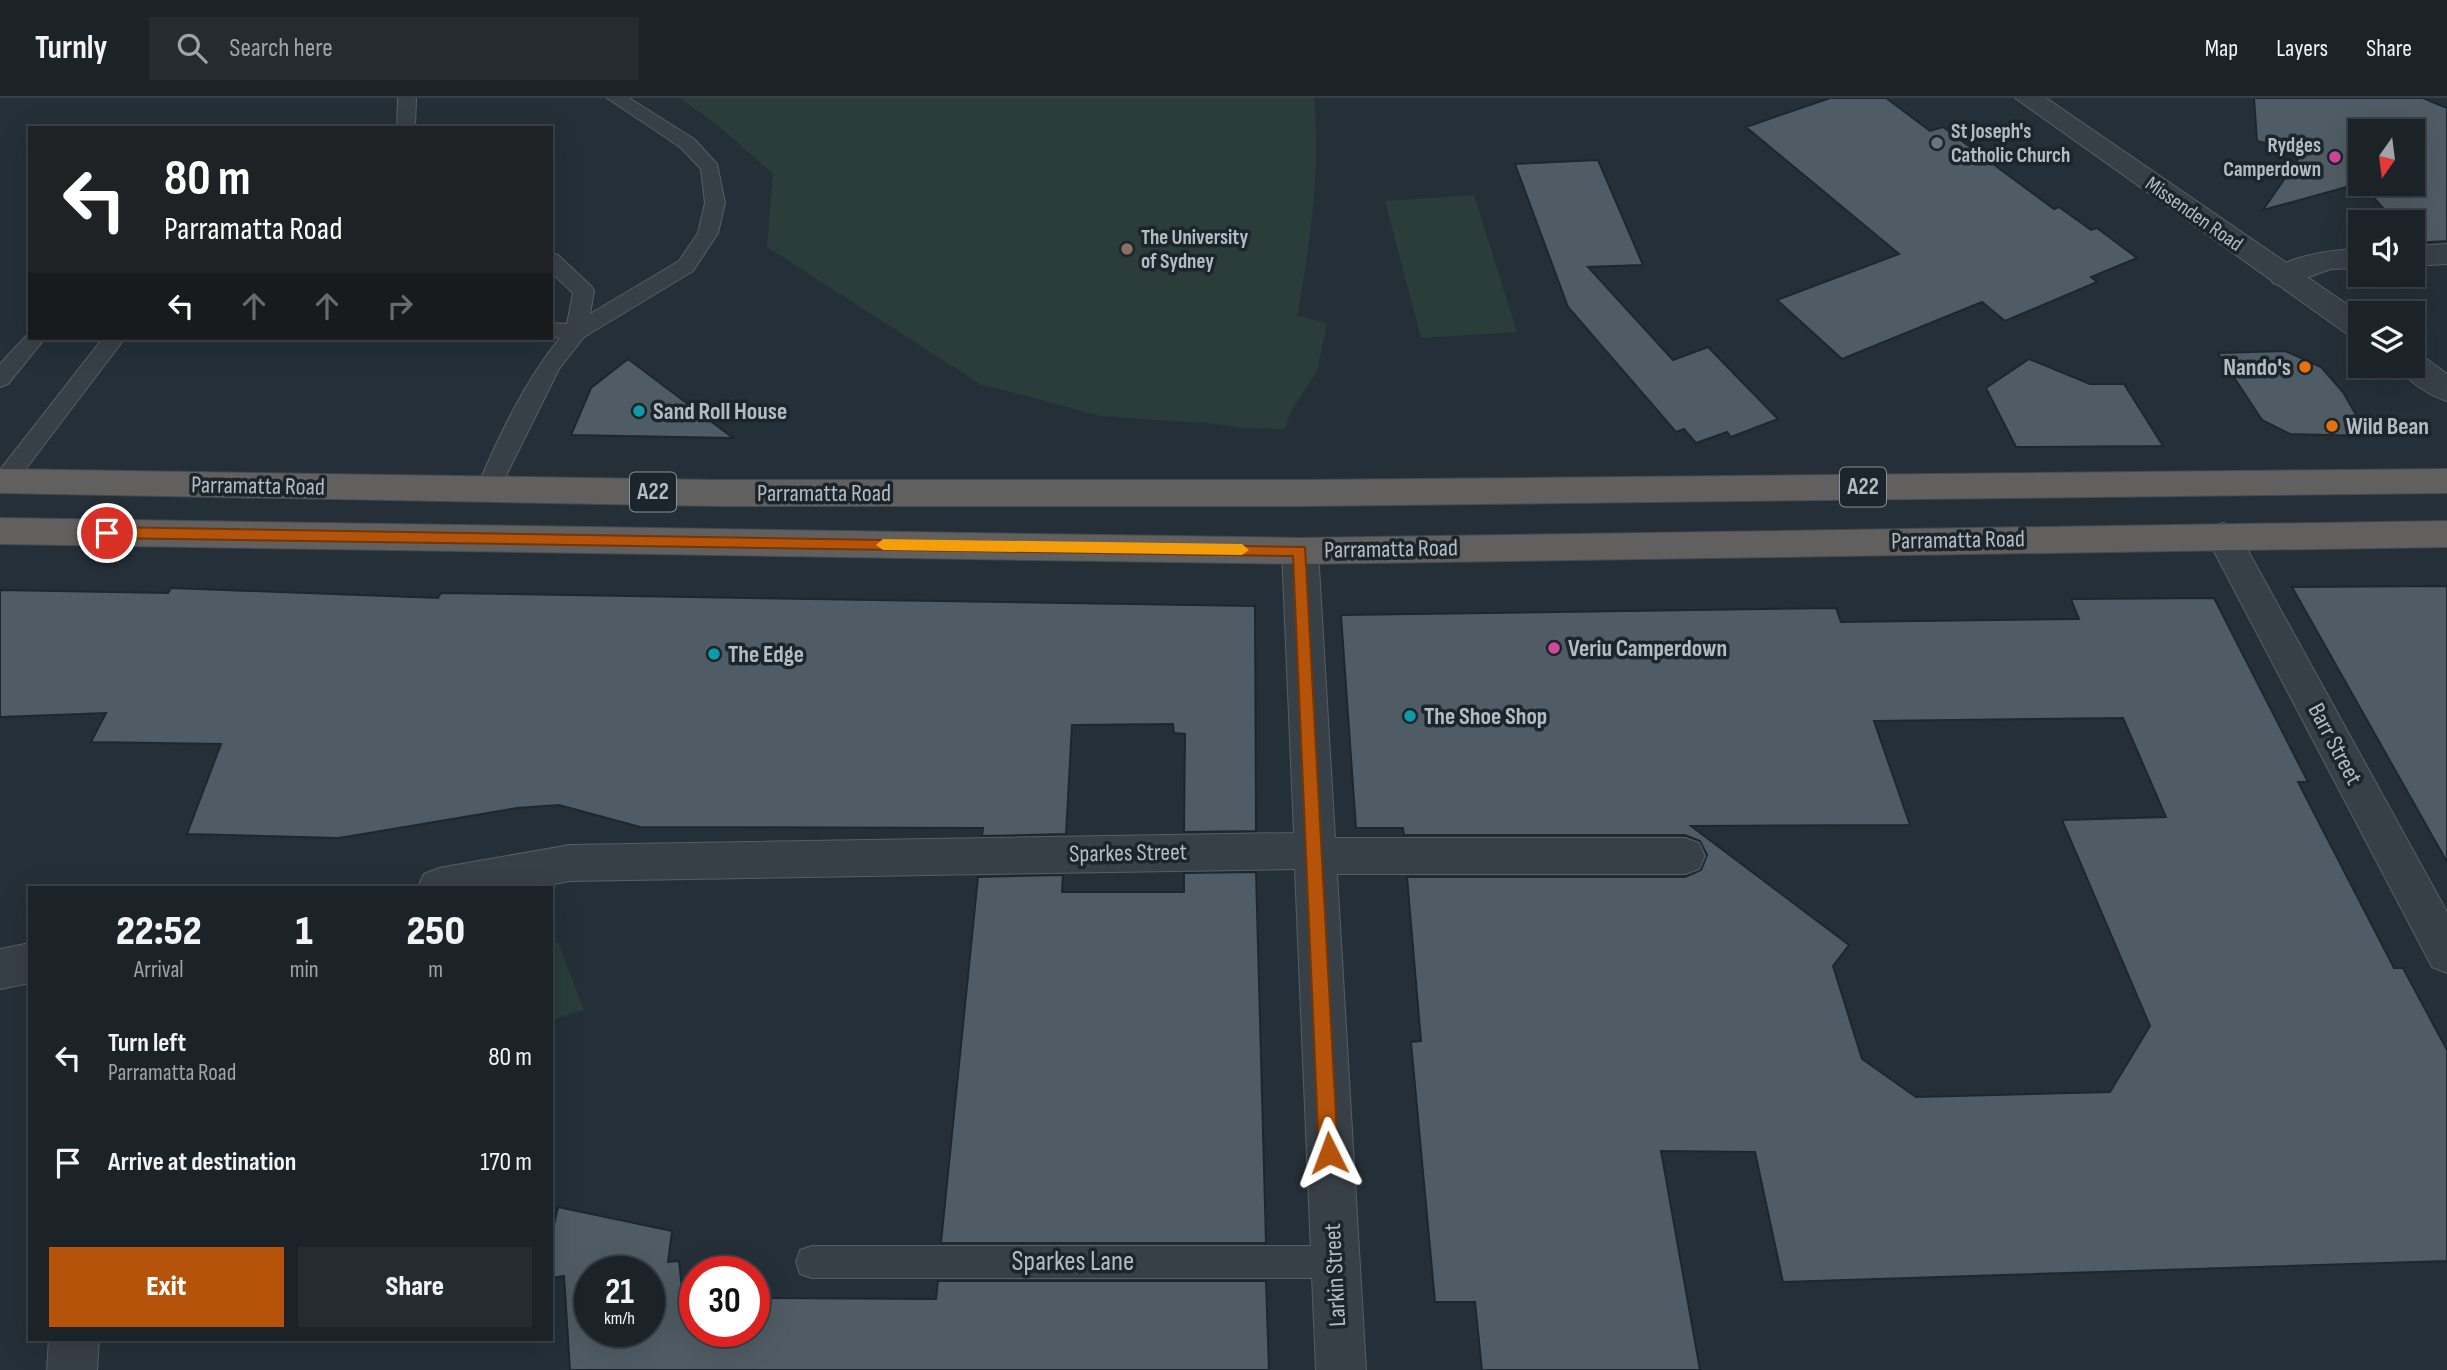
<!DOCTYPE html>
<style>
:root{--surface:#1b2329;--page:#242b31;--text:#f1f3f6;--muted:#a0a4a8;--line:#394046;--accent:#b45309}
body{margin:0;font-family:"Sofia Sans Condensed",sans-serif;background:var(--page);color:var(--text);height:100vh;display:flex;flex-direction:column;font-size:26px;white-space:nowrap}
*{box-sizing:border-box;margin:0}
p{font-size:23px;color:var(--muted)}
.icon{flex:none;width:38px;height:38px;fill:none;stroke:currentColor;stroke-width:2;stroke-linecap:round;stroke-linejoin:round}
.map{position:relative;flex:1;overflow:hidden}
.details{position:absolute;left:28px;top:788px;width:525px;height:455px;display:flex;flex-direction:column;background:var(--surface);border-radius:0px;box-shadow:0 7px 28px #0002,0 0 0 2px var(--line)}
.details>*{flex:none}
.top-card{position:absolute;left:28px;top:28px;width:525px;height:214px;border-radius:0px;box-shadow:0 7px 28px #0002,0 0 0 2px var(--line);background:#202124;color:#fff;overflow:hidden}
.needle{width:46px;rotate:194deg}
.tools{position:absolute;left:2348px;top:21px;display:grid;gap:14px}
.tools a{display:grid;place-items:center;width:77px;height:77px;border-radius:0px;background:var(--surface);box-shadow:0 7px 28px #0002,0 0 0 2px var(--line);font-size:35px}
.speed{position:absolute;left:574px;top:1158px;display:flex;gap:14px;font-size:35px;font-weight:700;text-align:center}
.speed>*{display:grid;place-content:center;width:91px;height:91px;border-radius:50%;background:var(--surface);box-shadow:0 7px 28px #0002,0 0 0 2px var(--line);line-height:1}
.speed small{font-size:18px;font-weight:400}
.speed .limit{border:10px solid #d22;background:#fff;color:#111}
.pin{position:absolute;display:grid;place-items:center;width:60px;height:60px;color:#fff;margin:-30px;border:4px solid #fff;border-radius:50%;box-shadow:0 2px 7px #0007}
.me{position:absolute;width:77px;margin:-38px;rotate:357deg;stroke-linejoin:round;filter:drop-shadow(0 0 5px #0008)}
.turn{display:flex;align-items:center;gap:24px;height:147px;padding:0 21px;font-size:32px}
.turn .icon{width:91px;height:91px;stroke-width:2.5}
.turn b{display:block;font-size:49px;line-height:60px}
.lanes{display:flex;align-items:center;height:66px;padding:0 21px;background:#0003;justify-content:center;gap:35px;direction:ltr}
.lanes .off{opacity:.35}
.eta{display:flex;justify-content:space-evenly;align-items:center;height:119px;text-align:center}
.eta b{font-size:42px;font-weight:800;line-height:49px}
.action{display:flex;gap:14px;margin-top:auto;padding:14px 21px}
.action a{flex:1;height:80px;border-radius:0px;background:var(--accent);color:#fff;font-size:28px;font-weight:800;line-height:80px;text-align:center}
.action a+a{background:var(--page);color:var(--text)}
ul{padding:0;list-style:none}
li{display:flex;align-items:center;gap:21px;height:105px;padding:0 21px}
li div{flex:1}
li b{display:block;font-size:26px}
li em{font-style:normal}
header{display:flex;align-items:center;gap:42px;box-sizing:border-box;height:98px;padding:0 35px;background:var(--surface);border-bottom:2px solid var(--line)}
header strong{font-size:33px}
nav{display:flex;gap:38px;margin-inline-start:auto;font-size:24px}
.search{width:490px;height:63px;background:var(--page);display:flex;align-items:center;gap:18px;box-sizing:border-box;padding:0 24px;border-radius:0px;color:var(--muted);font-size:26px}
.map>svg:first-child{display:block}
</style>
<header>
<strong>Turnly</strong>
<div class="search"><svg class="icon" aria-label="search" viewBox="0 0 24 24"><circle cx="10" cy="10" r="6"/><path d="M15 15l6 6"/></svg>Search here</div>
<nav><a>Map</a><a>Layers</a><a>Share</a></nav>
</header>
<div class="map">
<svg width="2447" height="1272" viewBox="0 0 2447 1272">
<rect width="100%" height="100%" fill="#242f37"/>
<path fill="#2a3d3a" d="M680 0H1314C1321 72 1310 148 1297 218L1327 225 1317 273 1290 315 1285 331 1245 330 1218 326 1101 318 980 286 767 149 773 76 722 31Z
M1474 97 1517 234 1421 240 1385 103Z
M558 844 584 912 551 922V845Z"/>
<path fill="#505c65" stroke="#1f272e" stroke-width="2" fill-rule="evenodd" d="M1830 0H1886L1930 33 1943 29 2054 111 2059 109 2091 132 2097 130 2137 160 2091 179 2097 184 2005 223 1982 204 1842 261 1777 202 1899 156 1746 29Z
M2254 0H2423L2447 10V143L2413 145V124H2395L2362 86H2413V33H2361V85L2263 112 2303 54 2257 43Z
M1598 62 1643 167 1588 169 1673 262 1708 249 1778 321 1731 339 1727 334 1696 345 1684 331 1676 334 1568 209 1515 66Z
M2285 253 2321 269 2343 294 2368 338 2290 336 2262 322 2218 255Z
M628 261 733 340 571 337 591 290Z
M2029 261 2090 286H2124L2163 348 2016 349 1986 290Z
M2447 488V764L2292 489Z
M171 490 438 500 441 495 1255 508 1256 733 1184 734 1185 636 1174 635 1173 626 1072 627 1066 736 982 738 983 730 640 729 559 707 517 710 339 740 187 736 221 646 91 644 106 615 0 619V492L168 495Z
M2214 500 2308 684H2298L2394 870H2403L2447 952V1163L1783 1184 1755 1054 1661 1053 1700 1272H1482L1475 1204H1435L1411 944 1421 943 1407 779H1685L1701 772 1707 757 1700 743 1685 737H1404L1403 730H1356L1341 517 1836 510 1841 524 2079 521 2071 501ZM2123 620 2166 719 2062 722 2150 928 2110 994 1916 999 1862 961 1833 868 1849 847 1691 728 1910 727 1874 623Z
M1256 774 1266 1145H941L978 779 1063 777 1062 794H1184V775Z
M558 1109 672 1133 668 1164 679 1163 683 1200H695V1234H754V1200L936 1201 938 1183H1266L1269 1272H570L564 1178 551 1180V1140ZM590 1174H649V1234H590Z"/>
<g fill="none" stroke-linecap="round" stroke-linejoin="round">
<g stroke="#565e65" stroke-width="2">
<path id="service" d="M398 0H416L415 30H397Z
M607 0H629L694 41 717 66 725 105 718 135 693 173 584 239 559 271 496 398 488 401 480 398 476 392C498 340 524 284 560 240L551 239V225L567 226 573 195 551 174V155L558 157 591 188 594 193 590 216 679 163 698 135 705 105 701 71 680 49Z
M30 234V240H45L8 286 0 289V266Z
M103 240H125L12 389 0 390V372Z
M812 1148H1333L1345 1152 1349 1164 1345 1176 1333 1180H812L800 1176 796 1164 800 1152Z"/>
</g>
<g stroke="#565e65" stroke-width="2">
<path id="minor" d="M2447 146V166L2413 168V148Z
M2361 150V170L2331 171 2284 188 2273 185 2269 178C2282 157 2337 152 2361 150Z
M2223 425 2235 429 2447 814V875L2432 869 2206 438 2211 429Z
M1300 440 1312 443 1318 453 1335 740H1685L1699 745 1705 758 1699 771 1685 776H1337L1366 1272H1316L1295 771 570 783 537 789H418L424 776 439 770 570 747 1294 735 1282 453 1288 443Z
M30 845V885L0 891V851Z
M49 1241H99L97 1272H47Z"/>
</g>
<g stroke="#565e65" stroke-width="2">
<path id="tertiary" d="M2015 0H2046L2361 216V241L2350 238Z
M2413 256 2424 259 2447 276V303C2430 298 2407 283 2398 268H2413Z"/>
</g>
<g stroke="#434b52" stroke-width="2">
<path id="trunk" d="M0 371 715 382H1306L2447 371V395L1306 408H715L0 395Z
M0 420 1300 440 2447 423V449L1300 466 0 446Z"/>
</g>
<use href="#service" fill="#384047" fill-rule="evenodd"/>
<use href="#minor" fill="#384047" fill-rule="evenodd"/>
<use href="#tertiary" fill="#384047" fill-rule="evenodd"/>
<use href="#trunk" fill="#61605e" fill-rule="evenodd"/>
</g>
<path fill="#b45309" stroke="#753606" stroke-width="2" d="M107 429 1305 449 1338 1055 1335 1062 1329 1065 1322 1062 1319 1055 1293 458 107 440 100 435Z"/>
<path fill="#f59e0b" d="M883 441 1242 446 1249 452 1242 457 883 452 876 447Z"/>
<circle fill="#6b7280" stroke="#1d252c" stroke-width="2.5" cx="1937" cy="45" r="7"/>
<g fill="#d1479c" stroke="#1d252c" stroke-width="2.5">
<circle cx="2335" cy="59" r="7"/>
<circle cx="1554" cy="550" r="7"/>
</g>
<circle fill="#8d6e63" stroke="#1d252c" stroke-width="2.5" cx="1127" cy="151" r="7"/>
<g fill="#e8710a" stroke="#1d252c" stroke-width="2.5">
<circle cx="2305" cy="269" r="7"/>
<circle cx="2332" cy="328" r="7"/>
</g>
<g fill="#0f9aa8" stroke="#1d252c" stroke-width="2.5">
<circle cx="639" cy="313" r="7"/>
<circle cx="714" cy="556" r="7"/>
<circle cx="1410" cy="618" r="7"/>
</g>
<g text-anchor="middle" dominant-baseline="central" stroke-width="7" stroke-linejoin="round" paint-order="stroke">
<g font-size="21" font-weight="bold" fill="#b3bcc3" stroke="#1d252c" text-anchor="start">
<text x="1951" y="33">St Joseph's<tspan x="1951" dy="24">Catholic Church</tspan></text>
<text x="2321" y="47" text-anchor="end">Rydges<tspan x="2321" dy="24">Camperdown</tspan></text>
<text x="1141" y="139">The University<tspan x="1141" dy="24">of Sydney</tspan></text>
</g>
<g font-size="21" fill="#b3bcc3" stroke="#1d252c">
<text transform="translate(2194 116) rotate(35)">Missenden Road</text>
</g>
<g fill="#1d252c" stroke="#868f96" stroke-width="2">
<rect x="1840" y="369.5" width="46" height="39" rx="5"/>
<rect x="630" y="374.5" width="46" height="39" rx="5"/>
</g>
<g font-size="23" font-weight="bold" fill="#b3bcc3">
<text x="1863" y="389">A22</text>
<text x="653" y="394">A22</text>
</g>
<g font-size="24" font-weight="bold" fill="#b3bcc3" stroke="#1d252c" text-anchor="start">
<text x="2291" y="269" text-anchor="end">Nando's</text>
<text x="653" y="313">Sand Roll House</text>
<text x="2346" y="328">Wild Bean</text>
<text x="1568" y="550">Veriu Camperdown</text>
<text x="728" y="556">The Edge</text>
<text x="1424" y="618">The Shoe Shop</text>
</g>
<g font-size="24" fill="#b3bcc3" stroke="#1d252c">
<text transform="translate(258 388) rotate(1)">Parramatta Road</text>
<text x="824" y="395">Parramatta Road</text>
<text transform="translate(1958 442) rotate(-1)">Parramatta Road</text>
<text transform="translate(1391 451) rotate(-1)">Parramatta Road</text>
<text transform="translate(2335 646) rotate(62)">Barr Street</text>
<text transform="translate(1128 755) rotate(-1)">Sparkes Street</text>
<text transform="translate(1335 1177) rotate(-93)">Larkin Street</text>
</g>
<g font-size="28" fill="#b3bcc3" stroke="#1d252c">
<text x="1073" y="1163">Sparkes Lane</text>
</g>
</g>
</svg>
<div class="tools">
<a><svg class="needle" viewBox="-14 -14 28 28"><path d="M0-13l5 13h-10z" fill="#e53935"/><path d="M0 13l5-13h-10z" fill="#a0a4a8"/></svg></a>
<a><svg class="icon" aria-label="sound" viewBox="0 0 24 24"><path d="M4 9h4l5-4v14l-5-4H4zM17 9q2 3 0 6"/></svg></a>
<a><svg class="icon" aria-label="layers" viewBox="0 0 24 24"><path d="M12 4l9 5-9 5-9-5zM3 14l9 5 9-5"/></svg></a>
</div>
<div class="speed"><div>21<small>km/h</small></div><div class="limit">30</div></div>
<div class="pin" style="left:107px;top:435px;background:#d93025"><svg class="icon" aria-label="arrive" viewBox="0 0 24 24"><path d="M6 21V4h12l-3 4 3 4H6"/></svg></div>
<svg class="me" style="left:1329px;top:1055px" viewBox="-20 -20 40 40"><path d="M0-17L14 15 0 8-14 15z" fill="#b45309" stroke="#fff" stroke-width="4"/></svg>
<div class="top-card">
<div class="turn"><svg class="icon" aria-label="left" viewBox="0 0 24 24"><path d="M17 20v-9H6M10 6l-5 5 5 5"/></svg><div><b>80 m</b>Parramatta Road</div></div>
<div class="lanes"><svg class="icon" aria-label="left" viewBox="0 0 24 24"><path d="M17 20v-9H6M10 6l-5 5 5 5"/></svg><svg class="icon off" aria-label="ahead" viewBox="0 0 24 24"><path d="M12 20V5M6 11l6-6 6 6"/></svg><svg class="icon off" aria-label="ahead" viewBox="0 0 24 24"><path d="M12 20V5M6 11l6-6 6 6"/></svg><svg class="icon off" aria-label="right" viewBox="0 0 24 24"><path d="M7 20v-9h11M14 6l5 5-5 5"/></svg></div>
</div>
<section class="details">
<div class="eta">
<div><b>22:52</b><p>Arrival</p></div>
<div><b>1</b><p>min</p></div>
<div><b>250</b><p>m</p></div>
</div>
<ul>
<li><svg class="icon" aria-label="left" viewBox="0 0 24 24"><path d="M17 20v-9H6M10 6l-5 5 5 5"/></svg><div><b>Turn left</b><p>Parramatta Road</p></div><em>80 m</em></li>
<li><svg class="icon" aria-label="arrive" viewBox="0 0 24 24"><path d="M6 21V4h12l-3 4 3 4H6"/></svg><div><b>Arrive at destination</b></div><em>170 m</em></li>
</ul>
<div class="action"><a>Exit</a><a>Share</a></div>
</section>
</div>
